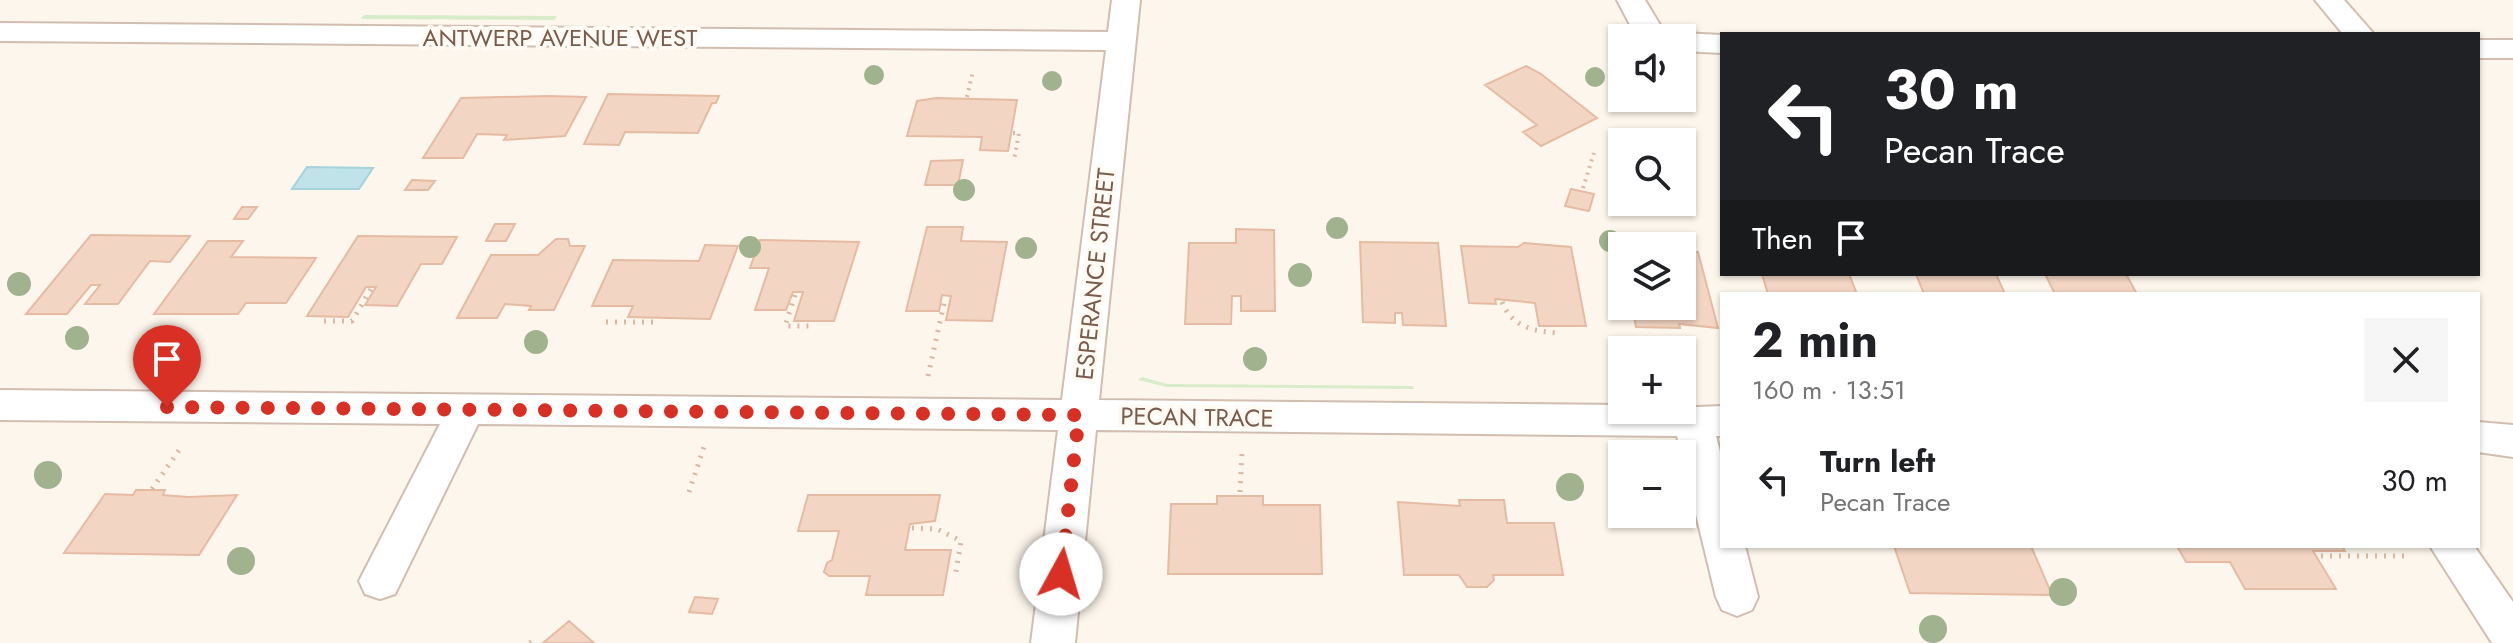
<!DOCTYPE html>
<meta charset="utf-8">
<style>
:root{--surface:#fff;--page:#f6f6f6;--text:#202124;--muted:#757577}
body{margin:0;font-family:Jost,sans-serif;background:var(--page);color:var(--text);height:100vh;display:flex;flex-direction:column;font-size:30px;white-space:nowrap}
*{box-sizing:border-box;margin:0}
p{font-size:26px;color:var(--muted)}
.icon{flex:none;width:44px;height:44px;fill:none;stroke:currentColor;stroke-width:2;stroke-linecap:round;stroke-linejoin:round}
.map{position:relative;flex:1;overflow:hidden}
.drawer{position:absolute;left:1720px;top:292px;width:760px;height:256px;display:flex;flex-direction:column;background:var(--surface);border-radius:0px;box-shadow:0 2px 6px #0004}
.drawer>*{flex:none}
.top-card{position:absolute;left:1720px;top:32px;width:760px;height:244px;border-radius:0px;box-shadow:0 2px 6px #0004;background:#202124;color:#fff;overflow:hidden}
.fabs{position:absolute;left:1608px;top:24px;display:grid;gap:16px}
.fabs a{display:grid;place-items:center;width:88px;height:88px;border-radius:0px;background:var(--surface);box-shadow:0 2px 6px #0004;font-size:40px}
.pin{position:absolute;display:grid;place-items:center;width:68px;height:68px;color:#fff;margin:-82px -34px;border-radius:50% 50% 50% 0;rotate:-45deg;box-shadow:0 0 8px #0007}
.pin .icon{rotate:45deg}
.me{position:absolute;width:88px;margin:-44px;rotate:6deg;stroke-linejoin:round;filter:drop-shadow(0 0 6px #0008)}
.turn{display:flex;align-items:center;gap:28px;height:168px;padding:0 32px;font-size:36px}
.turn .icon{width:104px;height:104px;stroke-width:2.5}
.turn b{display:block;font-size:56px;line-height:68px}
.then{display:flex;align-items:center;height:76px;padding:0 32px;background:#0003;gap:16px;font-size:30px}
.round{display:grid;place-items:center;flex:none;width:84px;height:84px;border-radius:0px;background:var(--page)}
.summary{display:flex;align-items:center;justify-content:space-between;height:136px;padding:0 32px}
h1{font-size:48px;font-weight:700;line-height:60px}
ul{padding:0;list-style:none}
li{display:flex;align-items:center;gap:24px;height:104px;padding:0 32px}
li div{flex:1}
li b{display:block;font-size:30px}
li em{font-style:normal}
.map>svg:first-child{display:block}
</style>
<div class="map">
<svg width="2513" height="643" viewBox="0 0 2513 643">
<rect width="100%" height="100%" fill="#fdf6ec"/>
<path fill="#d8ecc9" d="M364 15 557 16 554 20 361 19Z
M1142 377 1167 384 1413 386 1414 389 1167 387 1138 380Z"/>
<path fill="#bfe3e8" stroke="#a5d3da" stroke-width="2" d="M307 167 373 168 359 189H292Z"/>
<path fill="#f3d5c3" stroke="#e6bba3" stroke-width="2" d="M1526 66 1541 74 1597 118 1541 146 1523 132 1537 125 1485 85Z
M608 94 719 96 716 103H712L698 133 625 132 619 145 584 144Z
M548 96 586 97 565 136 504 140 507 135 477 134 463 158H423L461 98Z
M936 98 1017 100 1008 151 980 150 982 137 907 136 917 101Z
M963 160 958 185H925L931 161Z
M412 180 435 181 428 190H405Z
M1571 189 1594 194 1589 211 1565 206Z
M1625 202H1658L1660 207H1627Z
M242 207H257L248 219H234Z
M495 224H515L506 241H486Z
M927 227H963L961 241 1007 242 992 321 946 320 951 296 942 295 939 311H906Z
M1236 229 1274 230 1275 311H1241V296H1232L1231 324H1185L1189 243H1236Z
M91 235 190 236 170 262 150 261 118 304H85L100 285H91L67 314H26Z
M358 236 457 237 442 264H421L397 306 365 305 376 287H366L348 317 307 316Z
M556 239H568L570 246H585L554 310H529L531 306 505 304 497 318H457L491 255H538Z
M760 240 859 242 834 321H794L803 292H793L786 310H755L769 268H750Z
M208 241H243L231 257 316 258 286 303H246L238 314H154Z
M1360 242 1438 243 1446 326 1403 325 1402 313H1395V323L1363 322Z
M1524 243 1571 247 1586 326H1539L1535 303 1495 299 1496 304 1469 303 1461 246 1518 247Z
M705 245 738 246 710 319 628 317 633 306H592L613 260 699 261Z
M1682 252H1698L1718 328 1679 324 1680 328 1636 327 1632 306H1682Z
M1762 274H1849L1857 294H1768Z
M1916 274H1996L2005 294H1924Z
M2045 274H2126L2137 294H2055Z
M136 490H165L163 495 188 497 237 495 199 555 64 553 105 494 133 495Z
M808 495H940L935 521 910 524 905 550H951L943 595H866L870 576H829L824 572 827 563 832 560 839 531H798Z
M1217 496H1263V505H1320L1322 574H1168L1171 504H1217Z
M1459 500H1504L1507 523H1554L1563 575H1493L1494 580 1487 587H1467L1459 575H1404L1398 502 1460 506Z
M1894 546H2031L2052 595 1910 593Z
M2177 546H2342L2345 551H2313L2336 589H2245L2230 562H2186Z
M695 597 718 599 712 614 689 612Z
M569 621 594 643H543Z"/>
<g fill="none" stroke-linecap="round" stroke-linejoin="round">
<g stroke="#d1beb0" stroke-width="4">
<path id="minor" d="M1112 0H1140L1099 400 1622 405V410L1722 406V436H1716L1722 459V546H1745L1758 597 1752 610 1737 616 1722 610 1716 597 1677 436 1096 430 1075 643H1031L1058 430 478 424 395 594 380 599 365 594 359 581 440 424 0 420V390L1062 400 1106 50 0 41V23L1108 32Z
M1617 0H1645L1668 38H1637Z
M2315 0H2344L2374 34H2343Z
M1682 33 1722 35V53L1682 51V38H1670Z
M2478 40H2513V58H2478Z
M2478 422 2513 425V457L2478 452Z
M2430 546H2474L2513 602V643H2492Z"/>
</g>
<path stroke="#d9b8a5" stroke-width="4" stroke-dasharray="2 5" stroke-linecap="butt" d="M967 97 973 71
M1013 133H1019L1014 160
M1583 188 1594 153"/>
<path stroke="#d9b8a5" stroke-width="5" stroke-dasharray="2 7" stroke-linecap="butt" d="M795 295 785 326H812
M1502 302C1512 327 1533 331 1558 333
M324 321H352L371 289
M606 322H653L655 319
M928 376 945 299
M152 489 182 446
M689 492 704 447
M1240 492 1242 453
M912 528 937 529 961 541 956 572
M2321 556H2410
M530 643 536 638"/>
<use href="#minor" fill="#fff" fill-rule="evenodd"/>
</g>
<g fill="#a0b28e">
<circle cx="874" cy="75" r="10"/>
<circle cx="1595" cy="77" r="10"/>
<circle cx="1052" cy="81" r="10"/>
<circle cx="964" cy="190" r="11"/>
<circle cx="1337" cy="228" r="11"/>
<circle cx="1610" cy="241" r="11"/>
<circle cx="750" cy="247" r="11"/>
<circle cx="1026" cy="248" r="11"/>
<circle cx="1300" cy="275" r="12"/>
<circle cx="19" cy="284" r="12"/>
<circle cx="77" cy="338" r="12"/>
<circle cx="536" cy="342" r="12"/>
<circle cx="1255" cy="359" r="12"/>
<circle cx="48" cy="475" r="14"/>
<circle cx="1570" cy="487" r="14"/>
<circle cx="241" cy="561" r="14"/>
<circle cx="2063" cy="592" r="14"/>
<circle cx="1933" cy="629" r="14"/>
</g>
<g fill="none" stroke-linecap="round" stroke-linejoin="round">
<path stroke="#d93025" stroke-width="14" stroke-dasharray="0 25.2" d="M167 407 1079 415 1061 574"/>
</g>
<g text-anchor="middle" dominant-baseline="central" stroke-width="8" stroke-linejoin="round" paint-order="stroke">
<g font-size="24" fill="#7a5c4d" stroke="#fffaf3">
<text x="560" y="37">ANTWERP AVENUE WEST</text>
<text transform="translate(1095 274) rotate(-84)">ESPERANCE STREET</text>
<text transform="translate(1197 417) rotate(1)">PECAN TRACE</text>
</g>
</g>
</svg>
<div class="fabs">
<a><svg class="icon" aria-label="sound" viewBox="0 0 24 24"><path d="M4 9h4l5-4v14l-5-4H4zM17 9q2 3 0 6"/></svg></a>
<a><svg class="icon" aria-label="search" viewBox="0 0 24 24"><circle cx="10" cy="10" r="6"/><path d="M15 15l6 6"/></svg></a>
<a><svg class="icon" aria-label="layers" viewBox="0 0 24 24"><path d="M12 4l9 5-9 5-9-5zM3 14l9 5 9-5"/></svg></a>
<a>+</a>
<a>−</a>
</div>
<div class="pin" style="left:167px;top:407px;background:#d93025"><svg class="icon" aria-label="arrive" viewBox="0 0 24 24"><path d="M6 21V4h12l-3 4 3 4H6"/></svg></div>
<svg class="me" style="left:1061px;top:574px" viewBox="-20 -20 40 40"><circle r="19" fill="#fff"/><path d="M0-13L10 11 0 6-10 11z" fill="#d93025"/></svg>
<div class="top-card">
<div class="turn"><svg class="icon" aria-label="left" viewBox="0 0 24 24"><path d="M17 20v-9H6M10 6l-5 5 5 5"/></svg><div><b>30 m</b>Pecan Trace</div></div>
<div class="then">Then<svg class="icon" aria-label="arrive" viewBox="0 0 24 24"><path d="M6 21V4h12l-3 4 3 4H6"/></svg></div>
</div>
<section class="drawer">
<div class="summary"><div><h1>2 min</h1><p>160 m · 13:51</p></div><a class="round"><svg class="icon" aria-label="close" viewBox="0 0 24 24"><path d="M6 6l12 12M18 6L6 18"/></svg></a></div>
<ul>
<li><svg class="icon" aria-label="left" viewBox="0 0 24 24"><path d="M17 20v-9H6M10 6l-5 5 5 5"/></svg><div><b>Turn left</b><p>Pecan Trace</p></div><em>30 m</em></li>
</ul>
</section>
</div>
